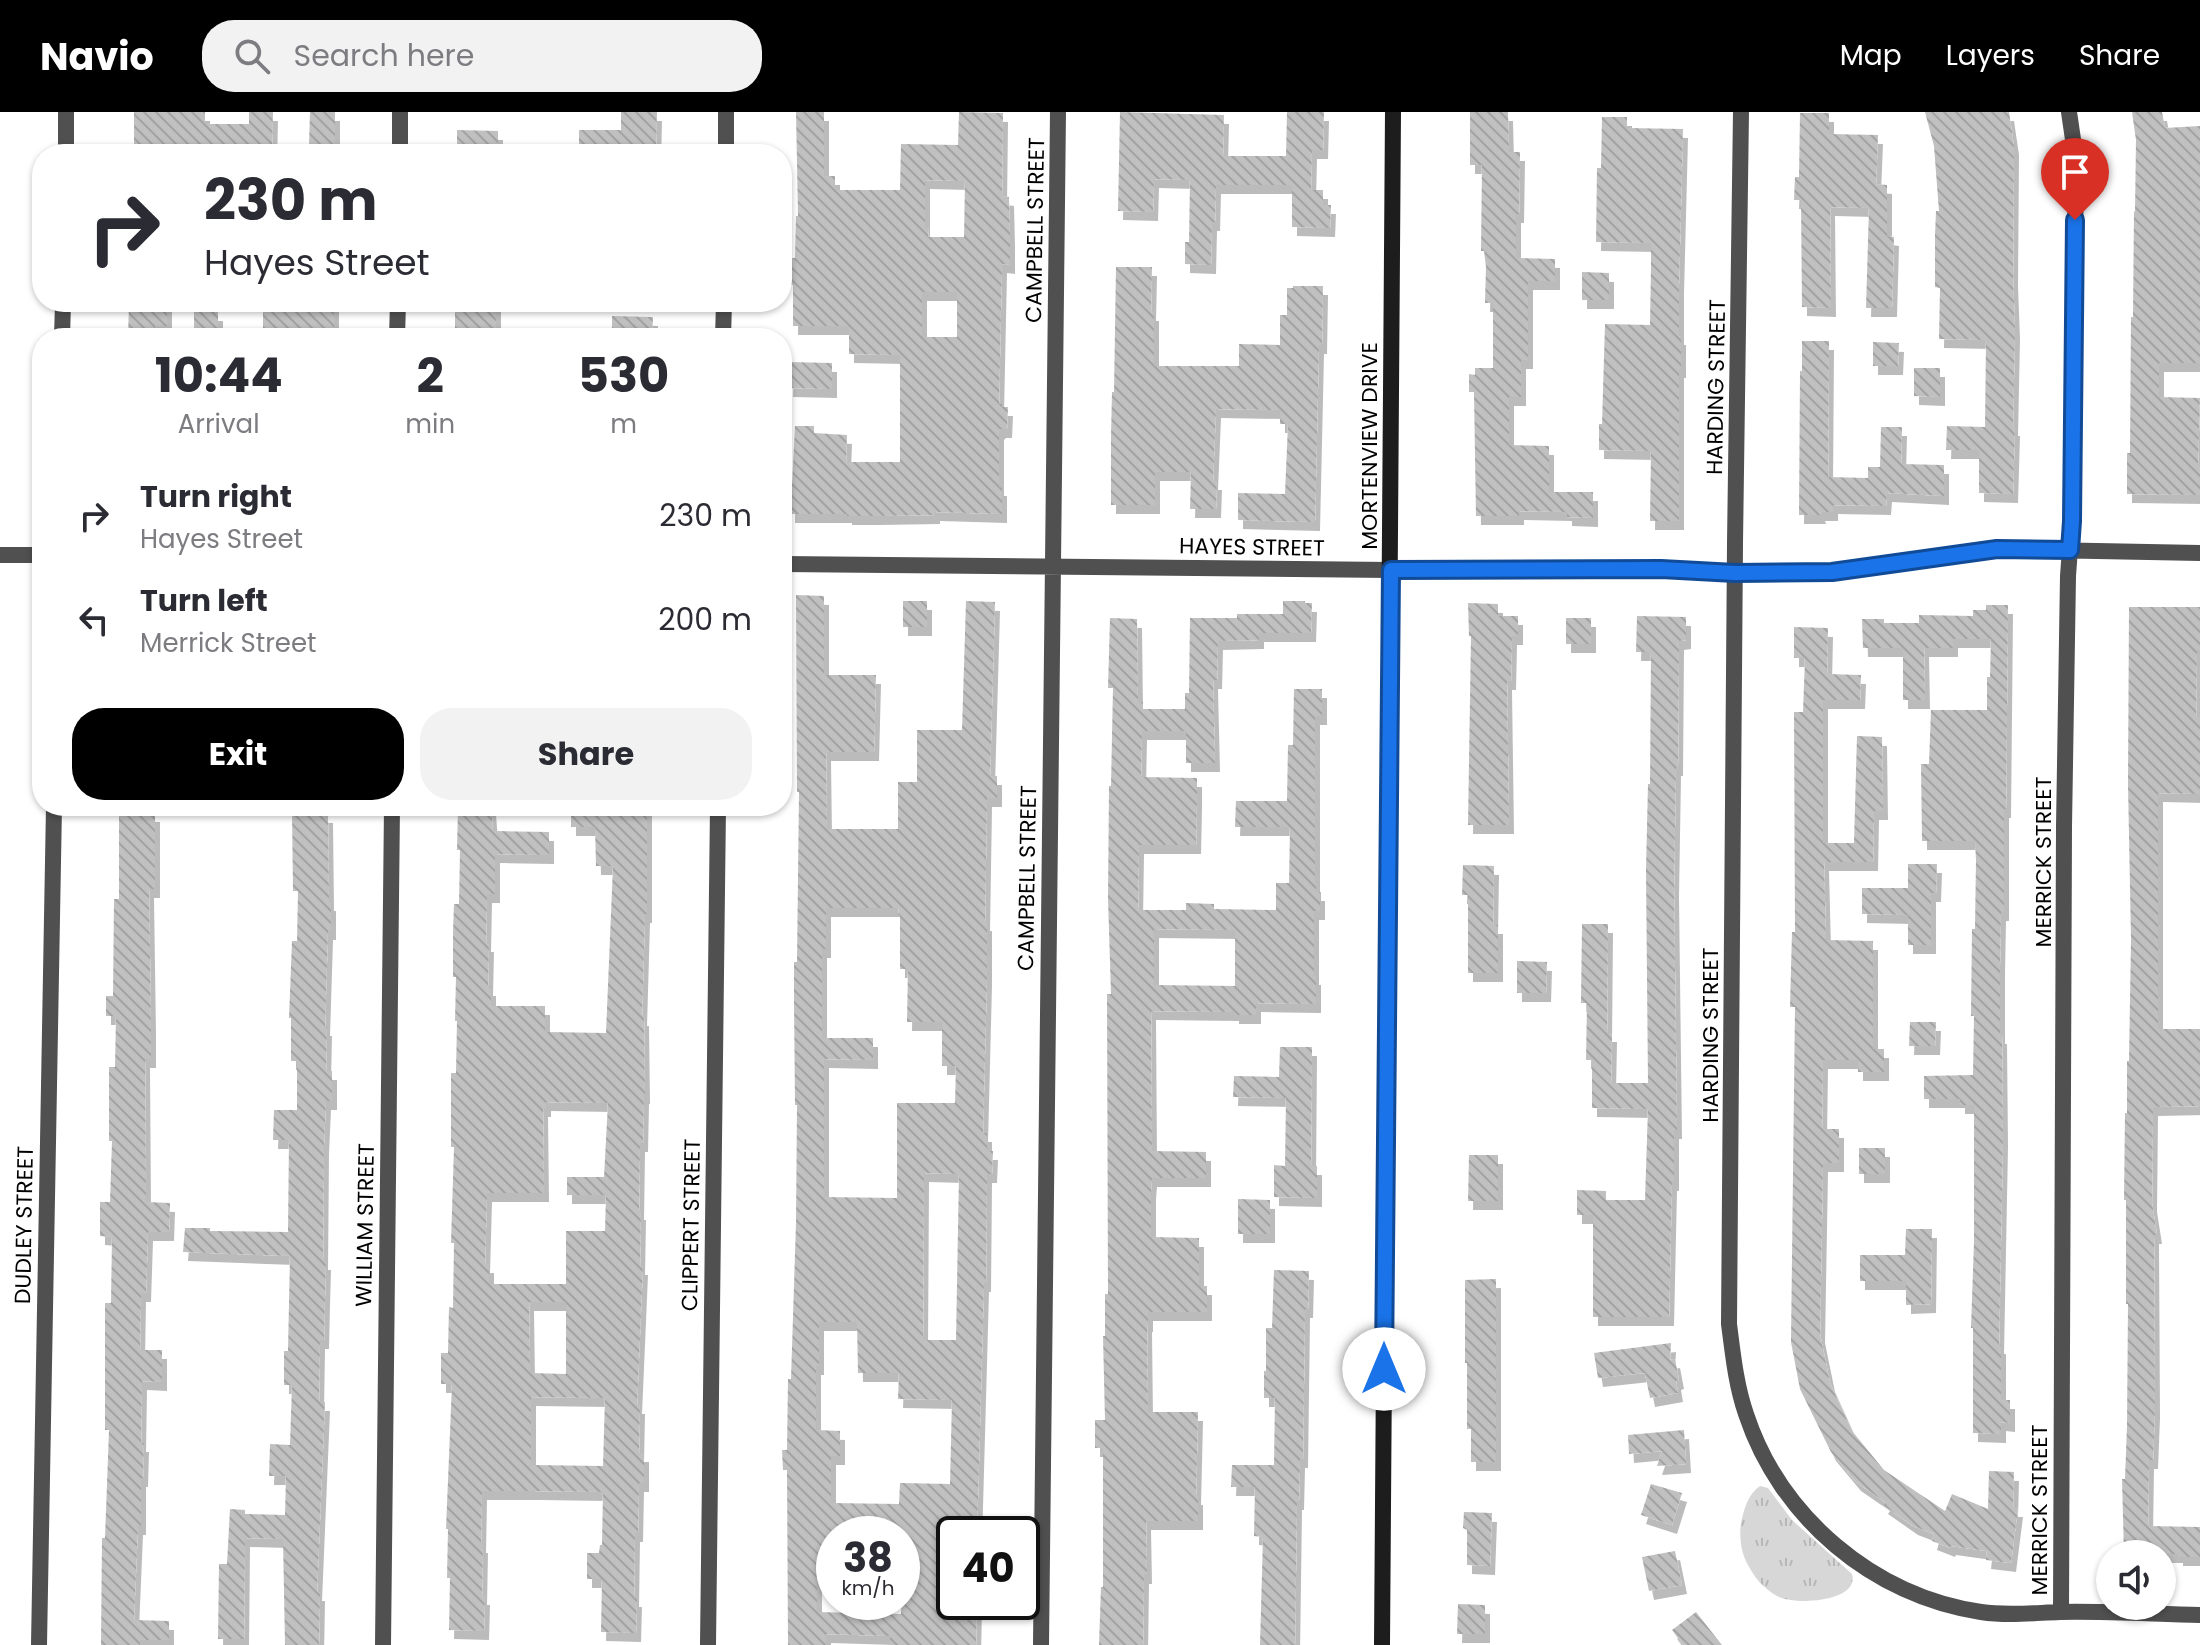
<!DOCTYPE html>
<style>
:root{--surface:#fff;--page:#f2f2f3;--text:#2b2b33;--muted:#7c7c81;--accent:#000}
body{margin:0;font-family:Poppins,sans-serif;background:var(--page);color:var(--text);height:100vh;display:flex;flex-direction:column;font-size:30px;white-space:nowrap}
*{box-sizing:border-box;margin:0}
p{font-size:26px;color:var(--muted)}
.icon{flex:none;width:44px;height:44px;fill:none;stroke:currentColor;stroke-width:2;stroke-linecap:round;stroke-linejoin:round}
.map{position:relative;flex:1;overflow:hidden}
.drawer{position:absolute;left:32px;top:216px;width:760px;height:488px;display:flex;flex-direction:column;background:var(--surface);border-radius:32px;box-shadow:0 2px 6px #0004}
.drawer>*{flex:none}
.guide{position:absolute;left:32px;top:32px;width:760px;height:168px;border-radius:32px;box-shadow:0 2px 6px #0004;background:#fff;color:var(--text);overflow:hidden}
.tools{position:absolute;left:2096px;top:1428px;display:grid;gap:16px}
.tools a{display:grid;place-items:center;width:80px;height:80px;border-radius:50%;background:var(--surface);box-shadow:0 2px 6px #0004;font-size:40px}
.speed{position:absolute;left:816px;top:1404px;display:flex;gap:16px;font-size:40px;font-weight:700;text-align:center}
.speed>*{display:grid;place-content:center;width:104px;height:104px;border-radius:50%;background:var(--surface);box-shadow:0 2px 6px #0004;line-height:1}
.speed small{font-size:20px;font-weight:400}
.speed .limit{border:4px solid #111;border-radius:12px;background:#fff;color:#111}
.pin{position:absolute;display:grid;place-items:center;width:68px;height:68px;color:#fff;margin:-82px -34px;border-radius:50% 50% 50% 0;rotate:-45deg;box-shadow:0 0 8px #0007}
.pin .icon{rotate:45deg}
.me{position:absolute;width:88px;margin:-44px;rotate:0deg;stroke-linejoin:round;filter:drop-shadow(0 0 6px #0008)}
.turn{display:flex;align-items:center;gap:28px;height:168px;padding:0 40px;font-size:36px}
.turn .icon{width:104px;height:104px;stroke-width:2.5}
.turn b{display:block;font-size:56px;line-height:68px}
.eta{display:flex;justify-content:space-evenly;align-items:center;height:136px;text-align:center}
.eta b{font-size:48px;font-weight:700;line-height:56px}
.cta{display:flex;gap:16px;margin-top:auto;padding:16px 40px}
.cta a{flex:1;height:92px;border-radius:32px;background:var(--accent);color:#fff;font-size:32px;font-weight:700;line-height:92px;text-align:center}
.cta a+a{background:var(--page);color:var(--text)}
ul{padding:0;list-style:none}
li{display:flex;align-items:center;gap:24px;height:104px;padding:0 40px}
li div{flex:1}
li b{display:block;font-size:30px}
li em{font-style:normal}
header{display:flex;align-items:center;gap:48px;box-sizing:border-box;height:112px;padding:0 40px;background:var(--accent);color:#fff}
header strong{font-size:38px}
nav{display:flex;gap:44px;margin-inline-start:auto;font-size:28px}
.search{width:560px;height:72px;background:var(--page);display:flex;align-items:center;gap:20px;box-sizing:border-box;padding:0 28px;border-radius:32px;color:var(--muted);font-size:30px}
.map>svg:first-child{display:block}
</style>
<header>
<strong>Navio</strong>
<div class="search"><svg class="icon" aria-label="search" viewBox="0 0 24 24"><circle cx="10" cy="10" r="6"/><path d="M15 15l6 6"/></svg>Search here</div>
<nav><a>Map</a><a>Layers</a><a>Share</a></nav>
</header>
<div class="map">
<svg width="2200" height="1533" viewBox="0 0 2200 1533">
<defs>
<pattern id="grass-tufts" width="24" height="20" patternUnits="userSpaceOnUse" patternTransform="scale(2)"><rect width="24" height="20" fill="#d7d7d7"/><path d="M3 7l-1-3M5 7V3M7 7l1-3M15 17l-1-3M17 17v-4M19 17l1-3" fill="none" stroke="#b7b7b7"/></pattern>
<pattern id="building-back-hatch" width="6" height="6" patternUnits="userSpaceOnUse" patternTransform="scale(2)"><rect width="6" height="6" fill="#c0c0c0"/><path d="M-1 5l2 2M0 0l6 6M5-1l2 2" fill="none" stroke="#a3a3a3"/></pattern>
<filter id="shadow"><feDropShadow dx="5" dy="9" stdDeviation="0" flood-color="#0004"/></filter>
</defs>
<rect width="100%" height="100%" fill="#fff"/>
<path fill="url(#grass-tufts)" d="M1760 1374 1768 1376 1792 1408 1852 1462C1860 1490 1795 1494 1777 1484 1763 1476 1755 1466 1748 1453 1741 1441 1739 1425 1741 1411 1744 1397 1748 1382 1760 1374Z"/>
<path fill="url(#building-back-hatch)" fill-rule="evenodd" filter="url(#shadow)" d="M134 0H205V12H249V0H273L272 42H218L219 36 183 35V42H134Z
M310 0H335V33H309Z
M621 0H657L656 42 579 41V18H621Z
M796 0H824V64H835V78H900L901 32 958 33 959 0 1003 1 1002 84 1009 85 1010 126V153L1002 152 999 292H1002V295H1008L1007 317H1001L999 319V375H1002V402L935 400V403L874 404H847V402H790V374H792L795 314H814V321L847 323 846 350H900V243L849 242V214H793V173H790V146H795L796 104H798ZM925 68 965 69 964 125H928L929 116H925ZM922 180H957V225H922Z
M1120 0 1224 3 1223 44H1286L1287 0H1324L1323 38H1312L1311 78H1323V93H1331L1330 116 1292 115V73H1216L1215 110H1212L1211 153 1185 152V130H1189L1190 68 1154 67 1153 100 1118 99Z
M1470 0H1508L1509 40H1520L1519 102H1516V146L1555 147V169H1528V248H1521V285H1509V333L1549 334V380H1593V406L1567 405V400L1519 399V404H1476L1474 280H1469V262L1475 263V256H1493V191H1485L1486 155 1484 139H1481L1482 53H1470Z
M1925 0H2009L2014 34 2013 165 2015 218 2013 315H2015L2013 382 1979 381V338H1946L1947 314 1985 315 1986 228 1939 227 1940 176 1935 175V123L1936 99H1939L1934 34Z
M2132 0H2162L2165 16 2200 14V251H2159V285L2200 286 2198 353H2200V383L2127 382V341H2130L2131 205H2133L2134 99 2135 100 2136 28Z
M1800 1H1829V22L1878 23 1876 72 1887 73V124L1894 125 1892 196H1866L1869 96 1830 95 1831 196 1802 195 1801 88H1794L1795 65H1799Z
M1602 5H1627V16L1683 17 1679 173V224H1681V257H1679V409H1650L1651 339 1599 338V312H1602L1605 212 1650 213 1651 156V131L1596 130 1597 56H1601Z
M457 18 498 19V42H457Z
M1116 155H1152L1151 200H1154V254H1239V232L1280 233V203H1287V176H1293V174H1323L1322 233H1319L1315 410 1238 408V381L1285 382 1288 312H1280V298L1216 297 1213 369H1217L1216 397H1190L1191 360H1155V393H1111V324L1112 280H1114Z
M1582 160 1609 161V188H1582Z
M129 190H167V214H155V226H128Z
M263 190H334V221L281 220V226H263Z
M455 191H496V220L455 219Z
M194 200H218V224L194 223Z
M612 204 653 205 652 226H612Z
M1802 229H1829L1828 365 1868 366V355H1880L1881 315H1902L1901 352 1944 353V384L1887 381 1886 394 1833 393V400H1820L1821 403H1799L1800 259H1802Z
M1873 230 1899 231 1898 254H1873Z
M789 250 832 251V277L788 276Z
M1914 256H1940V285L1914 284Z
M796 483 824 484V563H876L874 640H826L827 717H898V670H917V618H962L966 489 995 490 990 664H997V686H987L985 810H987V864L983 1021H987V1039H993L992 1062H987L986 1171H984L977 1422H954V1490H977L976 1533H890V1524L826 1522V1533H788L787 1358H783L782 1338H787L788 1267H791L796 1111 797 993H795L794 889V850H797L799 680H797ZM826 796H899L898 803H900V857H908L907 910H942V954H956L955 991H897V1086L824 1085V947L873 948V926H822V837H826ZM924 1061 959 1062 956 1228H923ZM819 1210H857L858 1261H899L898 1287 952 1288 950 1372 900 1371 899 1392 831 1391V1344H840V1319L816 1318V1254H819ZM829 1419H891V1422H902L901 1502 817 1500V1462H829Z
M903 489H927V515H903Z
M1283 489H1305V491H1312L1311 521H1259V528L1218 529 1217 568H1213L1215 651H1186V619H1142L1141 665 1197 666V688L1196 733H1139L1138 798H1186V791L1214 792V797L1276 798V771H1289L1290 715H1235L1236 689H1287L1288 633H1293L1294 577H1322V604H1315V771H1316V780H1320V799H1314V864H1316V892L1256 891V903H1234V900L1151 899 1152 1039 1206 1040V1066H1152L1151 1078V1125L1199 1126V1174H1207V1200H1148V1211H1147L1148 1300H1198L1196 1384H1198V1409H1146L1147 1463H1144L1143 1533H1099L1101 1475H1103V1336H1095V1308H1105L1103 1224H1105V1182H1108L1107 882H1111L1108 786 1109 674H1111L1113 576H1108L1110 506 1137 507 1138 590H1143V597H1185V581H1189L1190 506H1237V502H1283ZM1154 817 1235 818V874L1154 873Z
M1468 491 1498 492V504H1518V524H1512L1511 569H1507L1509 713H1468L1471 524H1469Z
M1986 493H2008L2006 697H2004V800H2001L2000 852V923H2002L2003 1026 1999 1233H2001V1288H2010V1311L2001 1310V1322L1973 1321V1216H1971L1974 1130V993H1960V987H1924V964L1973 963 1974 904H1971L1972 817H1975L1976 748 1975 729H1922L1921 652H1929L1931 598H1987V565H1990L1991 527H1953V536H1924L1925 588H1903V536H1863L1862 507H1884V511H1919V503L1973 504V498H1986Z
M2129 495H2200V538H2197L2196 605H2200V682L2158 681V917H2200V994L2153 995 2152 1091 2157 1123H2154L2155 1297 2153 1348H2149L2148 1414 2200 1415V1445H2178V1442H2124L2122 1367H2125L2127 1314 2128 1192H2126V1088H2124L2125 1001H2127V949H2129L2131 828 2128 671Z
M1637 504 1686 505V528L1679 529 1678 655H1676L1674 776 1677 1018H1674V1070H1672L1669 1205H1593V1103H1577V1078L1606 1079V1088H1645L1648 997 1592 996V948H1586L1587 891H1581L1582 812H1608L1607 921H1612L1611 971H1648L1646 758 1648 672H1650L1651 540H1636Z
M1566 506H1591V532H1566Z
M1794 515 1828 516 1827 562 1861 563 1860 588H1823V731H1854L1857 624 1882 625 1883 699H1874L1873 750H1824L1826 828 1873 829V937H1884V960H1858V948H1823L1822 1017H1839V1051H1823L1820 1222 1830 1271 1852 1319 1884 1358 1945 1399 1952 1382 1988 1397 1989 1359 2014 1360 2013 1396H2018L2011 1451 1986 1448 1987 1439 1951 1434 1950 1436 1932 1429 1934 1422 1913 1414 1883 1393 1885 1390 1856 1370 1831 1340 1800 1277 1791 1230 1795 895H1790L1792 820H1795L1794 600H1803L1805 546H1794Z
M458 694H491L493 719 549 720V743L495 742V782H487L486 831H489L488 875H491V894H545V920L606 921 613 754H596L595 715H571V694H647V802H645L642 905H644L645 983H644L643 1031H640L639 1099H641L640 1154H643L637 1293H640L639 1341H644V1371H639L638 1421H635L634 1486H637L636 1521 601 1520 602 1467H587V1441H599L600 1433H602L603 1380 534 1379H482L481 1432H483L482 1484H485L484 1519 449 1518 450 1466H447L448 1417H446L452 1272H441V1241H448L449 1195 453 1196 454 1131H451L454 1035H451V961H456L457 909H455L456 865H453V820L454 792H459L460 738H457ZM546 990 608 991 604 1065H567V1083H606L605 1119H566V1172H489V1152H485L487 1081H544L543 996H546ZM529 1190H566V1262L530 1261ZM531 1285 605 1286 603 1354 531 1353Z
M119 700 155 701V777H149L151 913V947H145L146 1090 170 1091 169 1120H148L146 1181H141L140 1238H162V1270L142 1269 141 1331H144L143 1366H141V1414H138L134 1508 169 1509V1528H140V1533H101L102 1426H105L109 1318H105V1191H111L112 1125 100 1124V1090H110L112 1029H109V955H115L116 904H106V884H113L114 787H119Z
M292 701 328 702 329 790H331V819H328L325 915H327L326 959H332V989H326L324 1033 323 1149H326L325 1184 324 1228H320L319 1290H325L317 1480H320L319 1533H285L283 1427 245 1426 244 1527H218L219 1452H227L230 1397 245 1398V1402L285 1403 286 1364H269L270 1332 290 1333 292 1273H284V1239H288L290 1144 183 1140 185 1116H210V1119L288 1120 289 1028H273L274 998H297V949H291V906H289L292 829H297L298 779H293Z
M1908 752H1937L1936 781H1931V833H1908V803L1862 802V776H1908Z
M1463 753 1494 754 1493 813H1498V861H1468V783H1462Z
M1517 849 1547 850 1546 881H1517Z
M1910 910H1936L1935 934H1909Z
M1280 935H1312L1311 1054H1317V1086L1274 1085V1053L1285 1054 1286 986 1233 985 1234 964 1279 965Z
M1859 1036H1885V1062H1859Z
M1469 1043H1498V1089H1468Z
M1238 1087 1270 1088V1122H1238Z
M1906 1117H1932L1931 1192 1906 1193V1169H1860V1143H1905Z
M1274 1158 1309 1159 1308 1197H1305L1303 1347H1300L1299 1389H1297L1295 1533H1260L1263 1425 1254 1424 1255 1375H1231L1232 1353H1274L1275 1286H1264V1259H1266V1216H1272Z
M1496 1167V1350H1471V1317H1467V1251H1465V1168Z
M1671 1231 1670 1248 1675 1247 1679 1268 1676 1269 1678 1281 1650 1286 1645 1261 1598 1266 1594 1241Z
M1684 1318 1686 1352 1657 1354 1662 1339 1629 1342 1628 1323Z
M1651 1372 1682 1381 1672 1413 1641 1403Z
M1464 1400 1492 1401 1490 1454 1467 1453V1418L1463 1416Z
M1675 1439 1682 1473 1649 1479 1642 1445Z
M1458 1492 1485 1493V1522H1457Z
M1696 1500 1722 1533H1683L1672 1518Z"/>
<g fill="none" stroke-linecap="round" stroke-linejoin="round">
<path stroke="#505050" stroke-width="16" d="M1741 0 1735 431 1729 1212C1733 1243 1736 1273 1746 1302 1780 1405 1873 1484 1981 1500 2007 1504 2033 1501 2060 1500 2106 1499 2153 1502 2200 1503
M66 42V0
M400 42V0
M726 42V0
M62 226 63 190
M397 226 398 190
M723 226 724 190
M0 443H42
M782 452 1391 458 1661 457 1766 461 1832 460 1997 437 2200 441
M2061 1500 2064 715 2068 464 2072 409 2076 48 2069 0
M39 1533 54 694
M383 1533 392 694
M708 1533 718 694
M1041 1533 1058 0"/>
<path stroke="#1d1d1d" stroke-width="16" d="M1382 1533 1393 0"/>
</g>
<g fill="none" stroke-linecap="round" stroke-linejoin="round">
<g stroke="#114b97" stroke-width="20">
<path id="route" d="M1384 1257 1391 458 1661 457 1735 461 1832 460 1997 437 2070 438 2072 409 2075 108"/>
</g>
<use href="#route" stroke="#1a73e8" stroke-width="14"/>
</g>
<g text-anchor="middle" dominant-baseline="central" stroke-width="6" stroke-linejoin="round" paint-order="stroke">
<g font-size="22" fill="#000" stroke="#fff">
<text transform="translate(1035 118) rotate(-89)">CAMPBELL STREET</text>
<text transform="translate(1716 275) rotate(-89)">HARDING STREET</text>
<text transform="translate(1369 334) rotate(-90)">MORTENVIEW DRIVE</text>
<text transform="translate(1252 435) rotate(1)">HAYES STREET</text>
<text transform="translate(2043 750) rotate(-90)">MERRICK STREET</text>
<text transform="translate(1027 766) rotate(-89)">CAMPBELL STREET</text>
<text transform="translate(1710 923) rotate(-90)">HARDING STREET</text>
<text transform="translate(24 1113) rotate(-89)">DUDLEY STREET</text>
<text transform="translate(365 1113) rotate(-89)">WILLIAM STREET</text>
<text transform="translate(691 1113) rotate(-89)">CLIPPERT STREET</text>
<text transform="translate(2039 1398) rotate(-90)">MERRICK STREET</text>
</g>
</g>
</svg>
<div class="tools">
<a><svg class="icon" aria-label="sound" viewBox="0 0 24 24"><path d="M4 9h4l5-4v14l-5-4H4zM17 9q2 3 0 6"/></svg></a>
</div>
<div class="speed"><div>38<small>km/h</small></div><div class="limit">40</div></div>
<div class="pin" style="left:2075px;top:108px;background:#d93025"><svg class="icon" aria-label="arrive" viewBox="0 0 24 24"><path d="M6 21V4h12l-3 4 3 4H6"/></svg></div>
<svg class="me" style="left:1384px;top:1257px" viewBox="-20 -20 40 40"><circle r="19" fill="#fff"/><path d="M0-13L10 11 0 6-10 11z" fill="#1a73e8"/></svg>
<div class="guide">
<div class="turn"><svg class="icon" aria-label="right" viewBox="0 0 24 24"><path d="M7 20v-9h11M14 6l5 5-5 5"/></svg><div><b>230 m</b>Hayes Street</div></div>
</div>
<section class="drawer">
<div class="eta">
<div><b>10:44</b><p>Arrival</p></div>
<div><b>2</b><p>min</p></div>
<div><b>530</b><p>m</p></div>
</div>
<ul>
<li><svg class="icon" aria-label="right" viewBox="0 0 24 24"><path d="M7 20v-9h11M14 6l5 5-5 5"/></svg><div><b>Turn right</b><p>Hayes Street</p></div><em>230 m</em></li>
<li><svg class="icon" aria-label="left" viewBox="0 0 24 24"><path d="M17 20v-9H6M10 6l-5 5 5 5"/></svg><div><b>Turn left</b><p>Merrick Street</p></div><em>200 m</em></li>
</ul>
<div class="cta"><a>Exit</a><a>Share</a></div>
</section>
</div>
